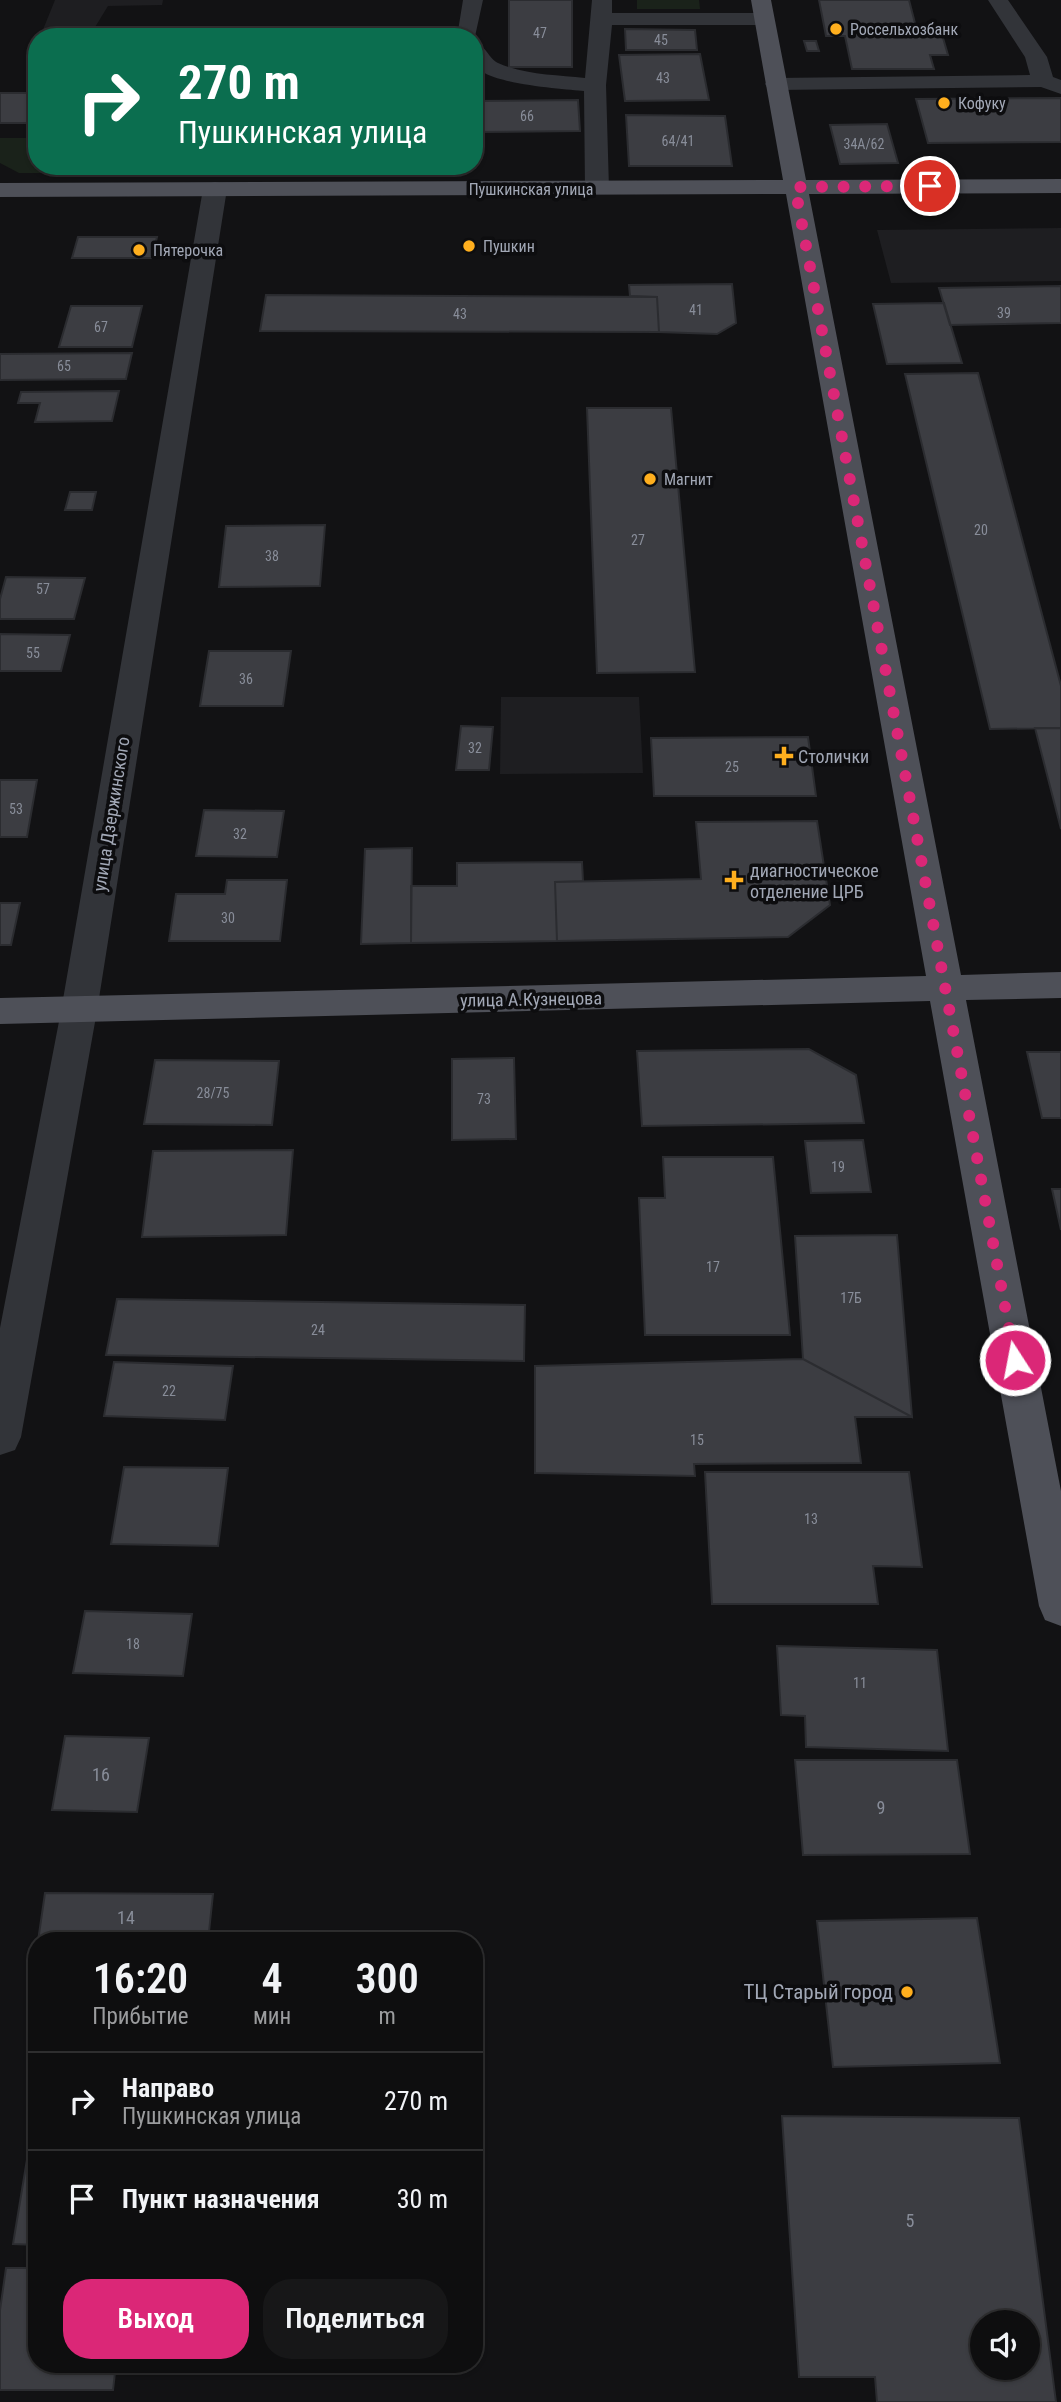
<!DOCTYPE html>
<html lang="ru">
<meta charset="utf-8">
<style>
:root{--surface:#0e0e0f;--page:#171718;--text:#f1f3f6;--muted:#9b9c9e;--line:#2e2e2f;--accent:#db2777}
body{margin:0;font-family:"Roboto Condensed",sans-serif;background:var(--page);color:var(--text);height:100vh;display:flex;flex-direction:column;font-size:26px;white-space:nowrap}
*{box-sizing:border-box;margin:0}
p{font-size:23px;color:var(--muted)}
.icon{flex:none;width:38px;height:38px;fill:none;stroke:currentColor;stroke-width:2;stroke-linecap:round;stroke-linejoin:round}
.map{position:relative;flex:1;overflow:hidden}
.panel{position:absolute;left:28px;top:1932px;width:455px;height:441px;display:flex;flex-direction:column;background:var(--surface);border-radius:28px;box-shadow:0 2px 5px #0004,0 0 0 2px var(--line)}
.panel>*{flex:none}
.hud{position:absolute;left:28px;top:28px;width:455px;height:147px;border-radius:28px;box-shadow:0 2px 5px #0004,0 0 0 2px var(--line);background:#0b6e4f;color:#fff;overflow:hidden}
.buttons{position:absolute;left:970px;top:2310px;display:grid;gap:14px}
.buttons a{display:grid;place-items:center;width:70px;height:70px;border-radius:50%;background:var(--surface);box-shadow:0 2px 5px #0004,0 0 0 2px var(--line);font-size:35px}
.pin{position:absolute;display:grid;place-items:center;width:60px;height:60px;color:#fff;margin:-30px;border:4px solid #fff;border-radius:50%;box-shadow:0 2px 7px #0007}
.me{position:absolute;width:77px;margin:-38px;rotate:349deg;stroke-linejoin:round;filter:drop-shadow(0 0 5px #0008)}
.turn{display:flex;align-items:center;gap:24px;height:147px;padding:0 35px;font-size:32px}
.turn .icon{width:91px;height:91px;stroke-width:2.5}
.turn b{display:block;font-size:49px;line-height:60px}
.eta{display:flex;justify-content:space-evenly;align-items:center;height:119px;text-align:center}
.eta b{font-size:42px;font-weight:600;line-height:49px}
.action{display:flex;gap:14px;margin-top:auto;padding:14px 35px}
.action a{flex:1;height:80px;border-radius:28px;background:var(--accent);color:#fff;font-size:28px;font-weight:600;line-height:80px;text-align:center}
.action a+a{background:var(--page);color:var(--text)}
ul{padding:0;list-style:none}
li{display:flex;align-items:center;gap:21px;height:98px;padding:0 35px;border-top:2px solid var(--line)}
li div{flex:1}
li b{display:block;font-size:26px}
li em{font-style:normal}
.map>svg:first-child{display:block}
</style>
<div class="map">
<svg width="1061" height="2402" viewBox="0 0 1061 2402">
<rect width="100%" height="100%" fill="#121214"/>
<path fill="#1e1e21" d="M55 0H163L162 5 108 6 89 37H40Z
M1061 228V281L891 283 877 230Z
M501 697H639L643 773 500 774Z"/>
<path fill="#1a221a" d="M637 0H699L700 9H637Z
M0 138H37V166H109L108 173H19L0 163Z
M127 166H200L199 172 126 173Z"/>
<path fill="#3c3d42" stroke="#2b2c30" stroke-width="2" fill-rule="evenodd" d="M509 0H572V67H509Z
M819 0H909L917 31H941L948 55H930L934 69H852L845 36H826Z
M625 29 695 30 697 50H626Z
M804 41H816L819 51H807Z
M700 54 709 100 625 101 619 55Z
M0 93H37V123H0Z
M1061 98V142L928 143 916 99Z
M578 100 580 131 474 132V101Z
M626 115 725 116 732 166H629Z
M887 124 898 163 840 164 830 125Z
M78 237H157L152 258H72Z
M732 284 736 323 717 334 659 332 657 297 630 296 629 285Z
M1061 286V323L950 325 939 288Z
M266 295 657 297 659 332 260 331Z
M944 303 962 363 887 364 873 304Z
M71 306H142L132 347H59Z
M132 353 126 379 0 380V354Z
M978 373 1061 686V728L990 729 905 374Z
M119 391 112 421 35 422 40 403H18L21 392Z
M587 408H671L695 672 597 673Z
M70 492H96L92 510H65Z
M325 525 320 586 219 587 226 526Z
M6 577 85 578 74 619H0V599Z
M0 634 70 635 61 671H0Z
M209 651H291L283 706H200Z
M461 726 493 727 489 770H456Z
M1035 728H1061V829Z
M808 737 816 796H654L651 738Z
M0 780H37L27 837H0Z
M204 810 284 811 277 857 196 856Z
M817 821 830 905 788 937 557 941 555 882 701 879 696 822Z
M412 848 411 943 361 944 365 849Z
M582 862 583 881 555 882 557 941 411 943V886H457V863Z
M227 880H287L280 941H169L176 894H225Z
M0 903H20L11 945H0Z
M809 1049 856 1075 864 1123 642 1126 637 1051Z
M1027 1052H1061V1118H1042Z
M514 1058 516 1139 452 1140V1059Z
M155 1060 279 1061 272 1125 144 1124Z
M863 1140 871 1192 811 1193 805 1141Z
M293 1150 286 1235 142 1237 153 1151Z
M663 1157H773L790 1335H645L639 1198H665Z
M1052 1189H1061V1230Z
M897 1235 912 1417 803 1359 795 1236Z
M117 1299 525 1305 524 1361 106 1355Z
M803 1359 912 1417H855L861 1463 694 1464 695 1476 535 1473V1366Z
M114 1362 233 1366 225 1420 104 1416Z
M124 1467 228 1468 218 1546 111 1544Z
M705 1472H909L922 1567 873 1566 878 1604H712Z
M85 1611 192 1614 183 1676 73 1673Z
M777 1646 937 1650 948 1751 806 1747 805 1716 781 1715Z
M65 1736 149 1738 137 1812 52 1810Z
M795 1760H957L970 1854 803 1855Z
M45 1893 213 1894 208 1941H38Z
M977 1918 1000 2063 833 2067 817 1921Z
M37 1948V2008H28Z
M37 2099V2245L13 2244Z
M782 2116 1019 2118 1056 2402H877L875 2377H799ZM982 2322H1027V2368H982Z
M6 2268H37V2364H116L113 2390H0V2310Z"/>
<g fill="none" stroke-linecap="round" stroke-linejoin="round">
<path fill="#323439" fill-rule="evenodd" d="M463 0H483L474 41V37H457Z
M592 0H612V13H764L771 15 774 19 771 23 764 25H612L606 85 609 189 605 194H589L585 189 584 91C564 89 482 84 475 64 472 58 474 48 474 42 486 45 488 58 498 63 525 75 556 75 585 78Z
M988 0H1008L1047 57 1053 77 1061 80V94L1041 87 776 90 768 89 765 84 768 79 776 78 1030 75 1025 57Z
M215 182 223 184 227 189 97 1011 21 1437 15 1450 0 1455V1328L61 1011 203 189 207 184Z"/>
<path fill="#4e5058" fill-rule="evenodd" d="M751 0H771L806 180 1061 179V193L809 194 961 975 1061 972V998L966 1000 1061 1491V1626L1045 1620 1039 1606 930 1001 0 1024V998L926 976 786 194 0 197V183L783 180Z"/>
</g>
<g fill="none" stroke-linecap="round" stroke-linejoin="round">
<path stroke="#db2777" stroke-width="12" stroke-dasharray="0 21.6" d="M930 186 795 187 1015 1360"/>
</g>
<g fill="#ffaf1e" stroke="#0d0d0f" stroke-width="2.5">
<circle cx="836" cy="29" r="7"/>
<circle cx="944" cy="103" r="7"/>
<circle cx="469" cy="246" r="7"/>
<circle cx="139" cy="250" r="7"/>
<circle cx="650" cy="479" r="7"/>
<path d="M780.5 745.5h7v7h7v7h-7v7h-7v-7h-7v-7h7z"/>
<path d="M730.5 869.5h7v7h7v7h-7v7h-7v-7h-7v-7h7z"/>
<circle cx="907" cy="1992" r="7"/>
</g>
<g text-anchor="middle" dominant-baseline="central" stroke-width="7" stroke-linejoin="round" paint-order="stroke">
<g font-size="14" fill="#888d99">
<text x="540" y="33">47</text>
<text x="661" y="40">45</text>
<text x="663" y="78">43</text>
<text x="527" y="116">66</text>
<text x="678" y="141">64/41</text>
<text x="864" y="144">34А/62</text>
<text x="696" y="310">41</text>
<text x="1004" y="313">39</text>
<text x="460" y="314">43</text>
<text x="101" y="327">67</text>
<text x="64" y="366">65</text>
<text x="981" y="530">20</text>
<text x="638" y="540">27</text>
<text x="272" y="556">38</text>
<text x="43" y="589">57</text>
<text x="33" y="653">55</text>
<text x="246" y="679">36</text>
<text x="475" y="748">32</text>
<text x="732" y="767">25</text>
<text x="16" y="809">53</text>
<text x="240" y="834">32</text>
<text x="228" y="918">30</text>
<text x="213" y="1093">28/75</text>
<text x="484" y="1099">73</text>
<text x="838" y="1167">19</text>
<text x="713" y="1267">17</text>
<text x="851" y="1298">17Б</text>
<text x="318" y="1330">24</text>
<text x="169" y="1391">22</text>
<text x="697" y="1440">15</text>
<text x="811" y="1519">13</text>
<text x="133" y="1644">18</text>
<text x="860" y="1683">11</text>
</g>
<g font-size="16" fill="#a2a8b6" stroke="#0d0d0f" text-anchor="start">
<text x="850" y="29">Россельхозбанк</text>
<text x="958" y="103">Кофуку</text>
<text x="483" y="246">Пушкин</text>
<text x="153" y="250">Пятерочка</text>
<text x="664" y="479">Магнит</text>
</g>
<g font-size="16" fill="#a2a8b6" stroke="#0d0d0f">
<text x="531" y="189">Пушкинская улица</text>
</g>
<g font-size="18" fill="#a2a8b6" stroke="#0d0d0f" text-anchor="start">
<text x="798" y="756">Столички</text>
<text x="750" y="870">диагностическое<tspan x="750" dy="21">отделение ЦРБ</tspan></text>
</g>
<g font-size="18" fill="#a2a8b6" stroke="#0d0d0f">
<text transform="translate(111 814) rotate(-81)">улица Дзержинского</text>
<text transform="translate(531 999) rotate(-1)">улица А.Кузнецова</text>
</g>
<g font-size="18" fill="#888d99">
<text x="101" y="1774">16</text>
<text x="881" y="1807">9</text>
<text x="126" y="1917">14</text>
<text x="910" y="2220">5</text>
</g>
<g font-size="21" fill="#a2a8b6" stroke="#0d0d0f" text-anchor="end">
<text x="893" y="1992">ТЦ Старый город</text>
</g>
</g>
</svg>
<div class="buttons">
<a><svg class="icon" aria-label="sound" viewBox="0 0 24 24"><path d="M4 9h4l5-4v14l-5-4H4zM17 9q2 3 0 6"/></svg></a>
</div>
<div class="pin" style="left:930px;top:186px;background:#d93025"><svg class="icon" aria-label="arrive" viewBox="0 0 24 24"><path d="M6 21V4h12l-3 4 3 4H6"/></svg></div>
<svg class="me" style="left:1015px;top:1360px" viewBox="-20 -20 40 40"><circle r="17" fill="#db2777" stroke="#fff" stroke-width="3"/><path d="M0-11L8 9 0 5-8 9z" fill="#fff"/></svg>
<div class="hud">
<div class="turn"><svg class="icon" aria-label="right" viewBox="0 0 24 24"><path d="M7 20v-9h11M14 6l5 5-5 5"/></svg><div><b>270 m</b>Пушкинская улица</div></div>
</div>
<section class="panel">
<div class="eta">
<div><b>16:20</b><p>Прибытие</p></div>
<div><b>4</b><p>мин</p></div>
<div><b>300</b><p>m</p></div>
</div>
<ul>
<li><svg class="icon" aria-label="right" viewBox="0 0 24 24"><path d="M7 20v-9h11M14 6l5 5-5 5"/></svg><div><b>Направо</b><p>Пушкинская улица</p></div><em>270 m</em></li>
<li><svg class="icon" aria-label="arrive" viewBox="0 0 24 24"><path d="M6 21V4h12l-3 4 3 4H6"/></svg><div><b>Пункт назначения</b></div><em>30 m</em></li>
</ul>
<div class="action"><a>Выход</a><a>Поделиться</a></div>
</section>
</div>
